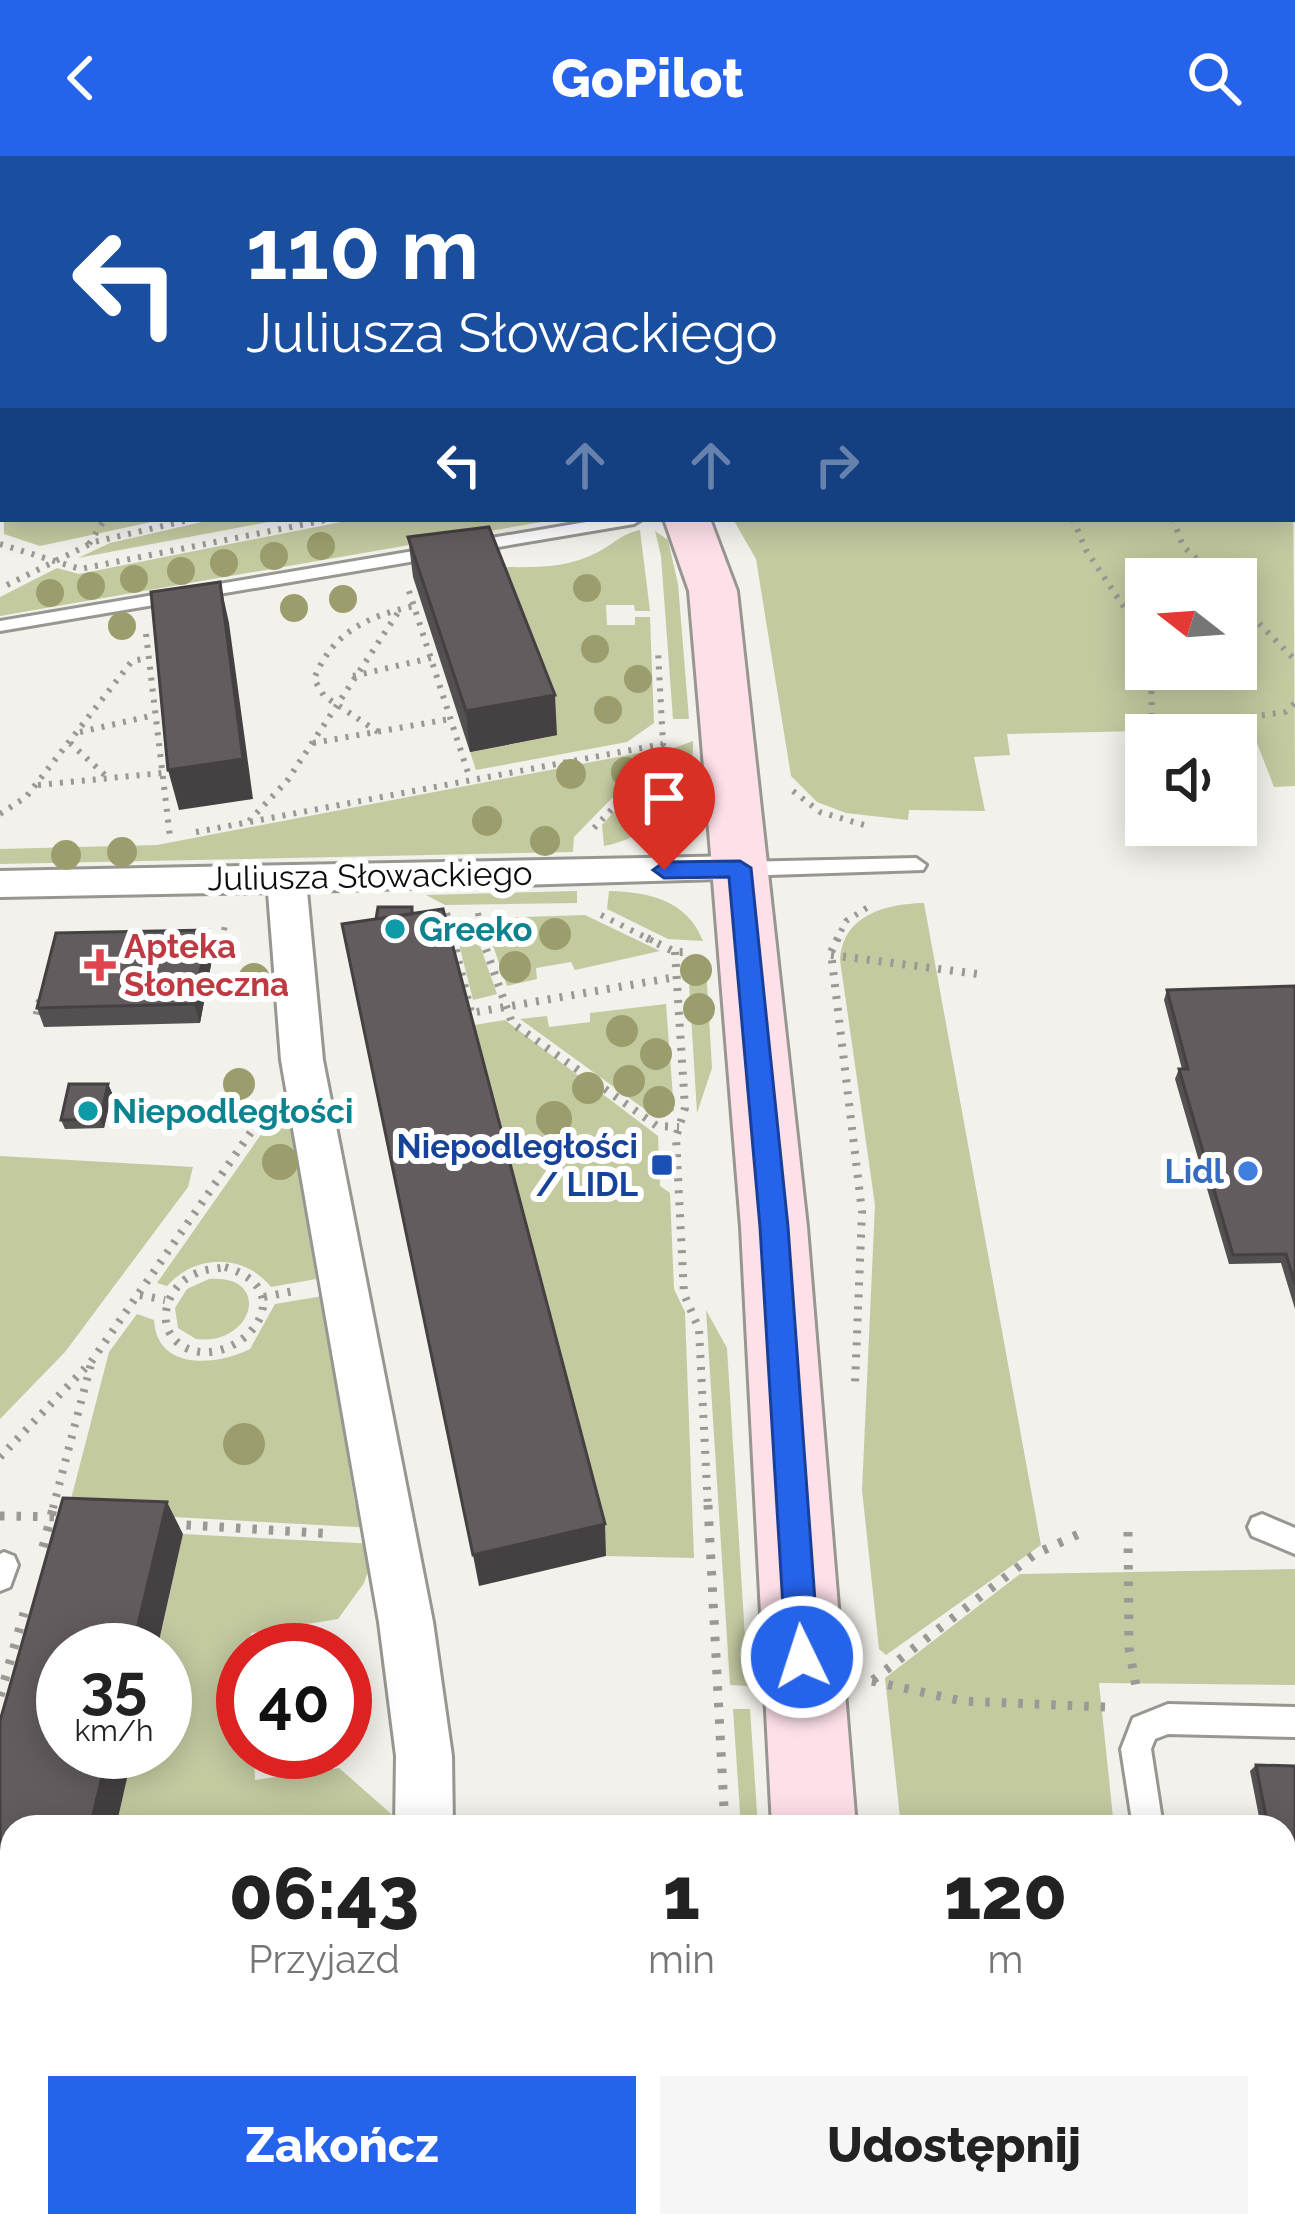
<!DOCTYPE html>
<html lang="pl">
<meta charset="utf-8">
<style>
:root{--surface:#fff;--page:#f6f6f6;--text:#222;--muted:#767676;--accent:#2563eb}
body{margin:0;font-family:Raleway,sans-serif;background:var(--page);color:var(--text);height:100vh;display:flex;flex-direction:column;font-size:45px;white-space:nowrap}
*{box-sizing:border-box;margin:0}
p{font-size:39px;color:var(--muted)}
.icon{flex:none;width:66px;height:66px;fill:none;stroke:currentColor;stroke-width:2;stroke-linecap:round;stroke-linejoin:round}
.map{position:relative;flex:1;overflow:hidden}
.details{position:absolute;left:0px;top:1659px;width:1296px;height:423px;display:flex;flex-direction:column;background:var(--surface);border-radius:36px 36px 0 0;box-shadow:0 6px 30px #0003}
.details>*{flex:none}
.hud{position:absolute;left:0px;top:0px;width:1296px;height:366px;box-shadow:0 6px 30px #0003;background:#1a4fa0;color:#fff;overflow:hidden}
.needle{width:78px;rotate:287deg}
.fabs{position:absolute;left:1125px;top:402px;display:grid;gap:24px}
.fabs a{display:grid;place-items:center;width:132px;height:132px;border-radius:0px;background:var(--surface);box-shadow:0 6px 30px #0003;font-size:60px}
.speed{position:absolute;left:36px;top:1467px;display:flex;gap:24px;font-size:60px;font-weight:700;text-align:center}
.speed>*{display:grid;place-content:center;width:156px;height:156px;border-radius:50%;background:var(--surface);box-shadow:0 6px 30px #0003;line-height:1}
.speed small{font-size:30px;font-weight:400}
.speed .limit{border:18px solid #d22;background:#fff;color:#111}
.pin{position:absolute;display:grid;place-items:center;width:102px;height:102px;color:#fff;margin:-123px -51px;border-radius:50% 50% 50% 0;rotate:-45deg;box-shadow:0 0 12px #0007}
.pin .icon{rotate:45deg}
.me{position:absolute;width:132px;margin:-66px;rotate:356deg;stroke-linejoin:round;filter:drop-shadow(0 0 9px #0008)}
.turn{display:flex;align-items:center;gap:42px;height:252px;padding:0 48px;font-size:54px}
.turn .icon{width:156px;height:156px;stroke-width:2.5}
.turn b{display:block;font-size:84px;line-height:102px}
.lanes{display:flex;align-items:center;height:114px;padding:0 48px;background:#0003;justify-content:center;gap:60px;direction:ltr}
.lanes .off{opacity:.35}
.eta{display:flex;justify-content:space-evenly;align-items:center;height:204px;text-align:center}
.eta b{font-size:72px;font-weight:800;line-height:84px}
.button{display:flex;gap:24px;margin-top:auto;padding:24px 48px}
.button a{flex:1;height:138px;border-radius:0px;background:var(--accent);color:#fff;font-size:48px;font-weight:800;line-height:138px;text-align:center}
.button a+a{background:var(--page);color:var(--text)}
header{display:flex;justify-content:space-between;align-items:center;height:156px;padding:0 48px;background:var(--accent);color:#fff;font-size:54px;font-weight:800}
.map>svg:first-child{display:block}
</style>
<header><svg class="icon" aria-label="back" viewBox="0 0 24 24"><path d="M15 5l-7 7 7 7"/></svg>GoPilot<svg class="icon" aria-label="search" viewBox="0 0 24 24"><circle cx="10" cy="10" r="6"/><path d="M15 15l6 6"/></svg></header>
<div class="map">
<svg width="1295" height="2081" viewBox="0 0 1295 2081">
<rect width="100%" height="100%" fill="#f2f1eb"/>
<path fill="#c3caa0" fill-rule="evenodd" d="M1293 308 1295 630 1274 631 1255 582 1238 579 1235 573 1007 578 1010 599 974 601 985 655 909 654 908 664 846 657 817 646 791 620 756 403 733 363H1293ZM1146 423H1236V513H1146Z
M3 312V363H165L40 390 4 378Z
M215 363H284L78 402 110 387Z
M356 363H559L0 460V441L57 412 79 418Z
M640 374 650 455H635L634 449H606L607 469H635V461H650L654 567 627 586 476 614 470 596 556 579 493 411C529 411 565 414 598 396 614 388 621 378 640 374Z
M655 375 668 384 678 428 689 563H673L661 400Z
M693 585C695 635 655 681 604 690L602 669 671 593Z
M644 596 652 601 574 681 573 696 0 708V693L157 689Z
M577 735V747L445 749 426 739Z
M609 735C649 736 687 744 703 785L668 783 607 753Z
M924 747 1041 1389 886 1499 879 1493 862 1334 875 1049 840 804C843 759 885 748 924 747Z
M585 759 660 795 575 814 571 806 536 812 537 823 507 830 485 767 489 762Z
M453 764H465L474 772 497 838 473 844Z
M706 809 712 912 697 957 688 810Z
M666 848 674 955 654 960 520 863 547 860 549 871 590 866V857Z
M505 864 658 980 660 1030 670 1037 674 1133 685 1156 694 1402 606 1400 468 870Z
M288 940 316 1123 271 1131C244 1097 195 1098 167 1130L157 1127Z
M0 1000 193 1011 188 1031 65 1196 0 1263Z
M209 1123C273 1118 254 1190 196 1183L178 1172 175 1152 187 1133Z
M323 1140 355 1348 374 1372 80 1356 70 1347 109 1196 137 1158 154 1164C157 1215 216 1210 250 1193L275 1148Z
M706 1154 727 1192 748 1530 730 1529Z
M183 1378 377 1388 364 1427 338 1463 251 1477V1494H243V1596H254L255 1624 339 1612 406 1671H116L133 1596H165V1494H157Z
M1295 1413V1529L1099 1527 1114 1671H901L885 1522 1020 1418Z
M733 1553H750L758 1671H741Z
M12 1991V2070H156L149 2081H0V2042Z
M226 2070H374L373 2081H222Z
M943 2070H1167L1168 2081H945Z"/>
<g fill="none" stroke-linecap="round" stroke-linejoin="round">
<g stroke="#989691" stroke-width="6">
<path id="lane" d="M190 0H202L203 3H191Z
M567 0H581L583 3H569Z
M616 0H629L631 3H618Z
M0 72H3V80H0Z
M0 200H3V210H0Z
M604 363H642L634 368 0 475V465Z
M916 702 926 709 923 714 740 720 730 713 740 706Z
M1262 1358 1295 1372V1398L1252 1380 1248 1371 1252 1362Z
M4 1396 14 1400 18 1409 10 1431 0 1435V1398Z
M1168 1548 1295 1551V1581L1168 1578 1155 1583 1151 1593 1163 1671H1133L1121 1593 1133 1562Z
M1284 1821 1295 1822V1854L1284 1853Z
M1198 2070H1234L1236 2081H1200Z"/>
</g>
<g stroke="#989691" stroke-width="6">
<path id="street" d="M740 700 754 704 759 713 754 722 307 735 323 904 433 1466 452 1600 453 1671H395L396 1600 379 1466 281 904 268 736 0 741V715Z
M370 2070H436L435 2081H369Z"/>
</g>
<g stroke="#989691" stroke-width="6">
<path id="secondary" d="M461 0H497L498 3H462Z
M664 363H710L737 435 807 1071 856 1671H772L741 1071 701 575 689 435Z
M797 2070H893L894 2081H798Z"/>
</g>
<path stroke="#9a9995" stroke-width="4.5" stroke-dasharray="1.5 6" stroke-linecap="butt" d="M1123 0 1128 3
M1199 0 1206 3"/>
<path stroke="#9a9995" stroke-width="6" stroke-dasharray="3 8" stroke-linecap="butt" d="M1073 363 1086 394 1146 484
M1173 363 1183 390 1218 423
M0 388 80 413 331 363
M89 388 105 363
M7 429 94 386 193 363
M409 435 470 623
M1236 444 1295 504
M146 478 170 681
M1151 513 1152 579
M353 520 431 502
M80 576 155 559
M378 576 324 540 314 523C332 477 367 460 414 450
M1213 579 1209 567 1285 556 1295 547
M70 587 107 621
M313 587 450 563
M38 629 162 617
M793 635 820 656 864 669
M0 658 26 641 132 505 148 502
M249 665 287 625 401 452
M594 672 663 599V588
M196 676 663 588 658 495
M447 757 454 785
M478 757 483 785
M601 759 653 785
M222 785 226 764
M836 785 846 765 873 748"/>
<path stroke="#9a9995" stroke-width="8" stroke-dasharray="3 9" stroke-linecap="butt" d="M453 782 471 857
M482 782 512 867 657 970 679 971
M647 782 675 796H691
M838 782 831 796 862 1056 855 1228
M205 787 222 786 223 782
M675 796 685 952 676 981 684 1138 699 1173 708 1352
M831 799 978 818
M40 844 36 862 46 861
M465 858 676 821
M225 1111C310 1137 233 1217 184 1191 151 1172 167 1128 197 1117 205 1113 216 1113 225 1111Z
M140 1139 165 1144
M264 1141 294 1135
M0 1301 91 1206 258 966
M53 1352 91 1208"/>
<path stroke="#9a9995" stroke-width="9" stroke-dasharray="4.5 12" stroke-linecap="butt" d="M708 1349 725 1671
M0 1360 65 1361
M170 1368 334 1378
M1128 1376 1129 1492 1136 1530
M43 1391 54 1349
M873 1524 1035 1398 1081 1377
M872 1525 962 1545 1105 1551
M0 1540 24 1457
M747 2070V2081
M932 2070 933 2081
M164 2081 169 2070
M209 2081 213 2070"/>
<use href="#lane" fill="#fff" fill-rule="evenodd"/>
<use href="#street" fill="#fff" fill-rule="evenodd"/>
<use href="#secondary" fill="#fee0e9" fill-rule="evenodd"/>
<path stroke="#6d6c69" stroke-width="6" stroke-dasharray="9 9" stroke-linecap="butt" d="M1260 0 1268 3"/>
</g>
<g fill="#9b9e6c">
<circle cx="321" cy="390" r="14"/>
<circle cx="274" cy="400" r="14"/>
<circle cx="224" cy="407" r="14"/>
<circle cx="181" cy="415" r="14"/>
<circle cx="134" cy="423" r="14"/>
<circle cx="91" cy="430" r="14"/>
<circle cx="587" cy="432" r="14"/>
<circle cx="50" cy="437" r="14"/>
<circle cx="343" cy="443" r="14"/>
<circle cx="294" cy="452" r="14"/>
<circle cx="122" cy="470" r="14"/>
<circle cx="595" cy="493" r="14"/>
<circle cx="638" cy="523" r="14"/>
<circle cx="608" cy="554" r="14"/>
<circle cx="626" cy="616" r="15"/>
<circle cx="571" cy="618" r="15"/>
<circle cx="487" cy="665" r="15"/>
<circle cx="545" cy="685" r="15"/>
<circle cx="122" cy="696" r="15"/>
<circle cx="66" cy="699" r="15"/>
<circle cx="555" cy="778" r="16"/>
<circle cx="515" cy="811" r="16"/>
<circle cx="696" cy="814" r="16"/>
<circle cx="254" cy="823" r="16"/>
<circle cx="699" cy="853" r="16"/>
<circle cx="622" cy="875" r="16"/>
<circle cx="656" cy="898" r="16"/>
<circle cx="629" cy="925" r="16"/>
<circle cx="239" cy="928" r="16"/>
<circle cx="588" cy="932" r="16"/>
<circle cx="659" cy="946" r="16"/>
<circle cx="554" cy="963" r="18"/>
<circle cx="280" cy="1006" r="18"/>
<circle cx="244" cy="1288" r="21"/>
</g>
<path fill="#544f51" d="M408 381 557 579 470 596 413 421Z
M208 774 214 793 200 867 44 871 37 852Z
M1295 830V1153L1281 1107 1229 1108 1175 923 1179 913H1182L1164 844 1167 834Z
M108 928 112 937 104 972 65 973 61 964Z
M1256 1609 1295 1610V1765H1284V1671H1261L1250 1615Z"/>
<path fill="#454042" d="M0 0H38V2L3 3V6H0Z
M0 115 3 133V163L0 164Z
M220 426 229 467 253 643 179 654 168 614Z
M555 539 557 579 470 596 466 555Z
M208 774 214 793 200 867 194 848Z
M108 928 112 937 104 972 100 963Z
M167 1346 183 1378 157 1494H132Z
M605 1368 606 1400 479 1430 473 1399Z
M108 1596H133L116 1671H90Z
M12 1867V1991L0 2042V1916Z"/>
<path fill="#625c5e" stroke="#454042" stroke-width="3" d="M489 371 555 539 466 555 408 381Z
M220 426 243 603 168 614 151 436Z
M378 751H412V758L376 763Z
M443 753 605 1368 473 1399 342 768Z
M208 774 194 848 37 852 56 777Z
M1295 830V1128L1286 1098 1233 1099 1179 913H1188L1167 834Z
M69 928H108L100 963 61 964Z
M63 1342 167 1346 132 1494H63V1596H108L90 1671H12V1867L0 1916V1565Z
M1256 1609 1295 1610V1760H1286L1284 1750V1671H1268Z
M478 2070H614V2081H477Z"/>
<path fill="#2563eb" stroke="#184099" stroke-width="3" d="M740 705 751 712 788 1071 819 1501 814 1512 802 1517 791 1512 786 1501 760 1071 729 721 664 722 653 714 664 706Z"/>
<g fill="#0f9aa8" stroke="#fff" stroke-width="4.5">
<circle cx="395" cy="773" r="12"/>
<circle cx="88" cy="955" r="12"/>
</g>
<path fill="#e0444e" stroke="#fff" stroke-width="4.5" d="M94 791h12v12h12v12h-12v12h-12v-12h-12v-12h12z"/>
<rect fill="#1a4fb4" stroke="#fff" stroke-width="4.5" x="650" y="997" width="24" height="24" rx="6"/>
<circle fill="#3f7fe0" stroke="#fff" stroke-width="4.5" cx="1248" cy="1015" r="12"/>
<g text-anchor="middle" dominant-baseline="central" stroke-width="12" stroke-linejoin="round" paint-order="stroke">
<g font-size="33" fill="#0c0c0a" stroke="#fff">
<text transform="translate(370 720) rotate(-1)">Juliusza Słowackiego</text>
</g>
<g font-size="33" font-weight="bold" fill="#0d838f" stroke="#fff" text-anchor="start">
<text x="419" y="773">Greeko</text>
<text x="112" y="955">Niepodległości</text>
</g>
<g font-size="33" font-weight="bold" fill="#be3a42" stroke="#fff" text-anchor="start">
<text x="124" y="790">Apteka<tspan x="124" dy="38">Słoneczna</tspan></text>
</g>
<g font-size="33" font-weight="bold" fill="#164399" stroke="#fff" text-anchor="end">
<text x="638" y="990">Niepodległości<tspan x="638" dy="38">/ LIDL</tspan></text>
</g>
<g font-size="33" font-weight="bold" fill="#366cbe" stroke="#fff" text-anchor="end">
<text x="1224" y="1015">Lidl</text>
</g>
</g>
</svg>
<div class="fabs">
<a><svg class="needle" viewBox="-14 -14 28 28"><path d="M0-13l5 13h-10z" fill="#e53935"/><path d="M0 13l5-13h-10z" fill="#767676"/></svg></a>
<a><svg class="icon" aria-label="sound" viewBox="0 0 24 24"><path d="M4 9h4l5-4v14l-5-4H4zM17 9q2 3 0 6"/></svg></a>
</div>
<div class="speed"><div>35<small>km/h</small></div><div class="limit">40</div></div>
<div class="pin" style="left:664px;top:714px;background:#d93025"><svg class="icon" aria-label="arrive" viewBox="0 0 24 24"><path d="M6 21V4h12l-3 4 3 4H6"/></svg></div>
<svg class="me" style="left:802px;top:1501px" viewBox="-20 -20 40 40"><circle r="17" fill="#2563eb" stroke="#fff" stroke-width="3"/><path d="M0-11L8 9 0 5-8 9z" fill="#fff"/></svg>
<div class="hud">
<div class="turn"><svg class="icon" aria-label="left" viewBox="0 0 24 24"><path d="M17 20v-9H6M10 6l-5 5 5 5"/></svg><div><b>110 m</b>Juliusza Słowackiego</div></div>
<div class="lanes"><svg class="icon" aria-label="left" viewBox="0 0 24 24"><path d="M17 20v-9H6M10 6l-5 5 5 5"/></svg><svg class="icon off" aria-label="ahead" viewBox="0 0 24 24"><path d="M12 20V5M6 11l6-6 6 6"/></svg><svg class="icon off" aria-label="ahead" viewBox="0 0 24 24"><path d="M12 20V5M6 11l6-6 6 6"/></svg><svg class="icon off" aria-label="right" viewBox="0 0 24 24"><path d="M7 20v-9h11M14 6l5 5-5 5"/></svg></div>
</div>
<section class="details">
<div class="eta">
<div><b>06:43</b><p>Przyjazd</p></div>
<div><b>1</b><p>min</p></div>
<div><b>120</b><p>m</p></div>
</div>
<div class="button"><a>Zakończ</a><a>Udostępnij</a></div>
</section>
</div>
